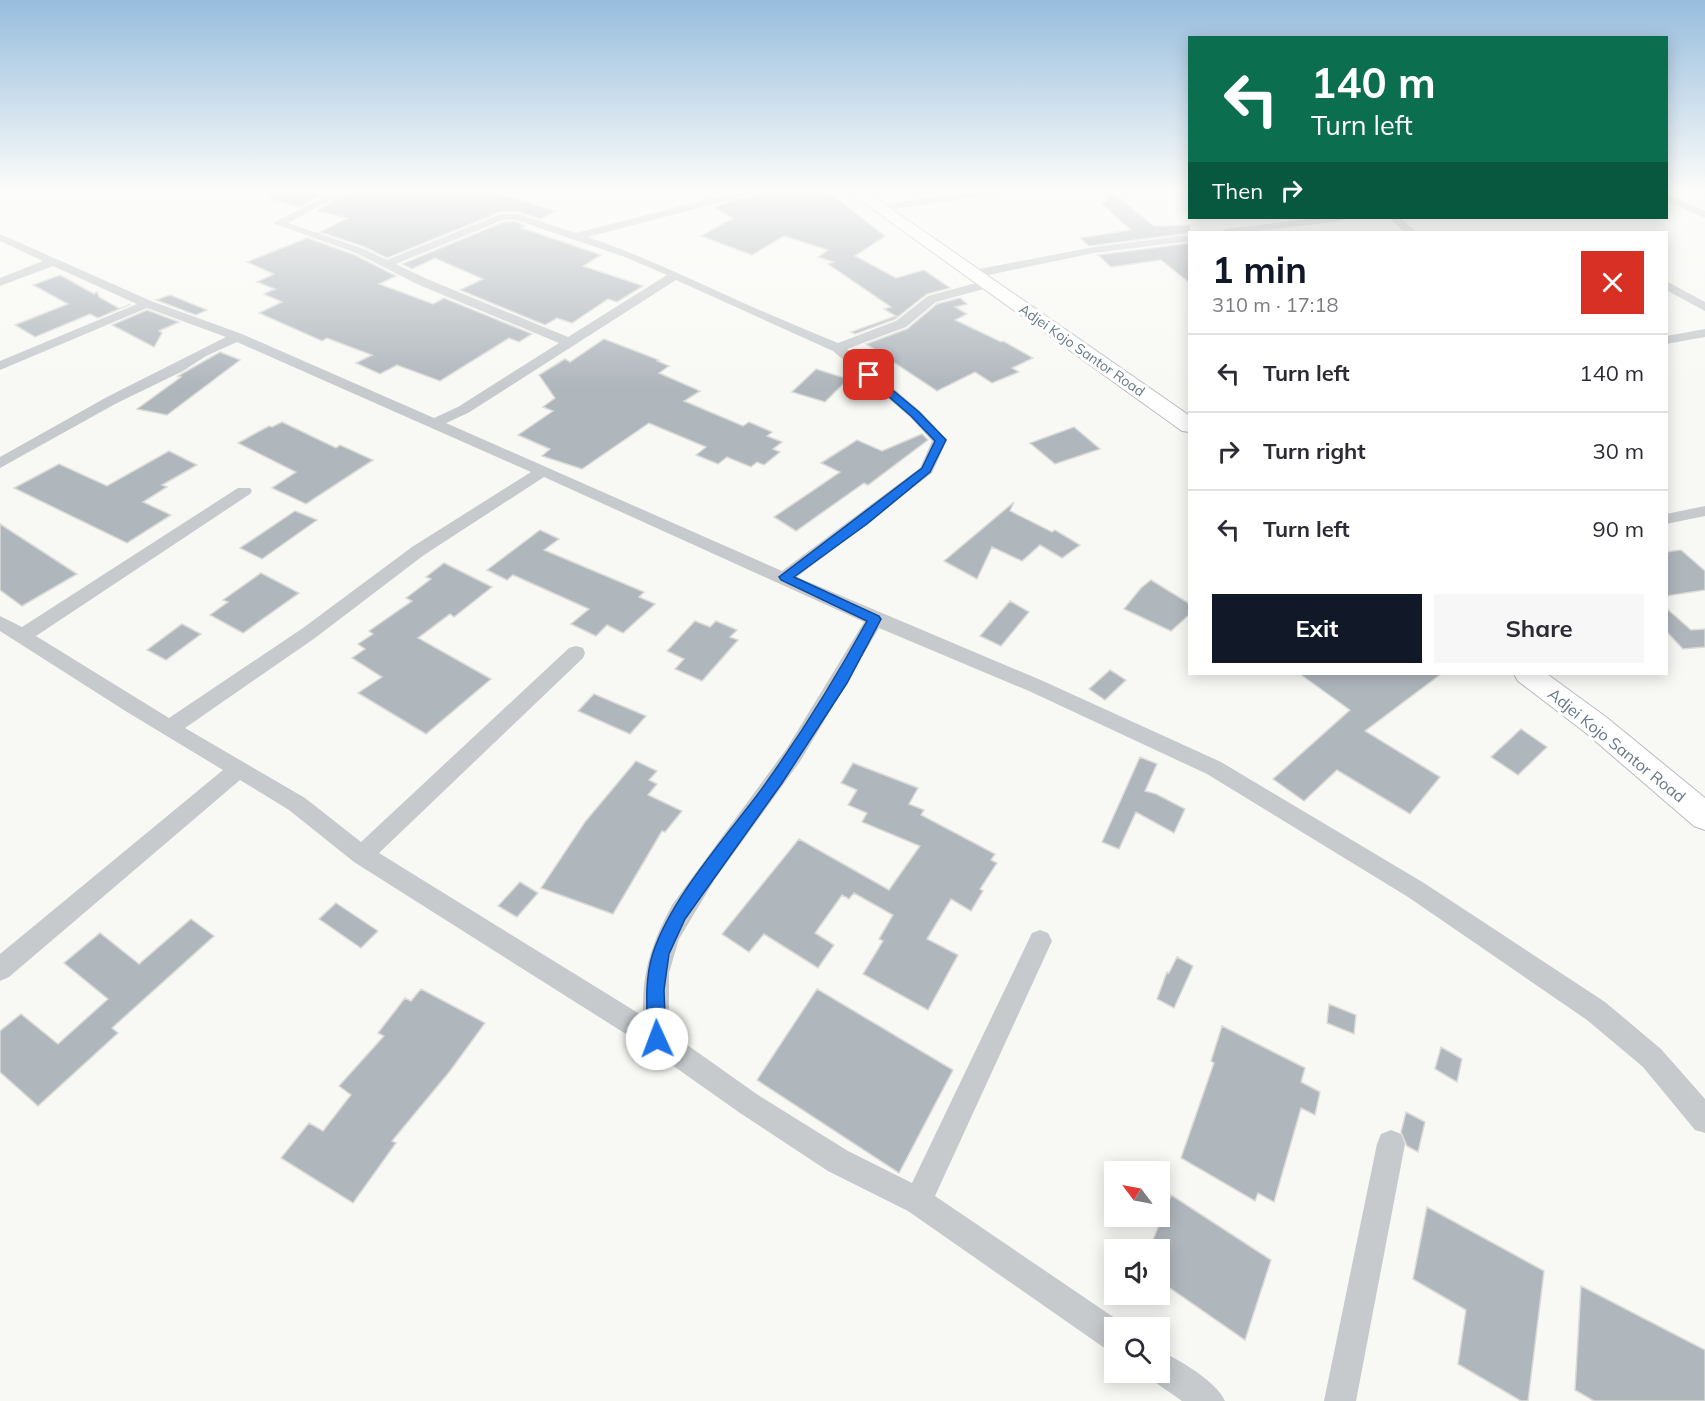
<!DOCTYPE html>
<meta charset="utf-8">
<style>
:root{--surface:#fff;--page:#f7f7f7;--text:#2b2b33;--muted:#7c7c81;--line:#e1e1e2;--accent:#111827}
body{margin:0;font-family:Mulish,sans-serif;background:var(--page);color:var(--text);height:100vh;display:flex;flex-direction:column;font-size:22px;white-space:nowrap}
*{box-sizing:border-box;margin:0}
p{font-size:20px;color:var(--muted)}
.icon{flex:none;width:33px;height:33px;fill:none;stroke:currentColor;stroke-width:2;stroke-linecap:round;stroke-linejoin:round}
.map{position:relative;flex:1;overflow:hidden}
.details{position:absolute;left:1188px;top:231px;width:480px;height:444px;display:flex;flex-direction:column;background:var(--surface);border-radius:0px;box-shadow:0 3px 15px #0003}
.details>*{flex:none}
.hud{position:absolute;left:1188px;top:36px;width:480px;height:183px;border-radius:0px;box-shadow:0 3px 15px #0003;background:#0b6e4f;color:#fff;overflow:hidden}
.needle{width:39px;rotate:302deg}
.tools{position:absolute;left:1104px;top:1161px;display:grid;gap:12px}
.tools a{display:grid;place-items:center;width:66px;height:66px;border-radius:0px;background:var(--surface);box-shadow:0 3px 15px #0003;font-size:30px}
.pin{position:absolute;display:grid;place-items:center;width:51px;height:51px;color:#fff;margin:-26px;border-radius:12px;box-shadow:0 3px 9px #0006}
.me{position:absolute;width:66px;margin:-33px;rotate:358deg;stroke-linejoin:round;filter:drop-shadow(0 0 4px #0008)}
.turn{display:flex;align-items:center;gap:21px;height:126px;padding:0 24px;font-size:27px}
.turn .icon{width:78px;height:78px;stroke-width:2.5}
.turn b{display:block;font-size:42px;line-height:51px}
.then{display:flex;align-items:center;height:57px;padding:0 24px;background:#0003;gap:12px;font-size:22px}
.round{display:grid;place-items:center;flex:none;width:63px;height:63px;border-radius:0px;background:var(--page)}
.summary{display:flex;align-items:center;justify-content:space-between;height:102px;padding:0 24px}
h1{font-size:36px;font-weight:700;line-height:45px;color:var(--accent)}
.cta{display:flex;gap:12px;margin-top:auto;padding:12px 24px}
.cta a{flex:1;height:69px;border-radius:0px;background:var(--accent);color:#fff;font-size:24px;font-weight:700;line-height:69px;text-align:center}
.cta a+a{background:var(--page);color:var(--text)}
ul{padding:0;list-style:none}
li{display:flex;align-items:center;gap:18px;height:78px;padding:0 24px;border-top:2px solid var(--line)}
li div{flex:1}
li b{display:block;font-size:22px}
li em{font-style:normal}
.map>svg:first-child{display:block}
</style>
<div class="map">
<svg width="1705" height="1401" viewBox="0 0 1705 1401">
<rect width="100%" height="100%" fill="#f8f8f5"/>
<path fill="#afb6bc" stroke="#dadad7" stroke-width="1.5" d="M270 192H328L300 207 269 199Z
M348 192H492L556 211 540 219 519 212H500L387 258 365 247 320 232 348 218 316 211Z
M762 192H828L885 236 855 256 896 278 924 270 950 288 927 294 895 319 855 334 851 332 896 316 884 309 891 307 828 264 834 262 818 257 828 250 784 236 752 255 701 236 733 218 713 207Z
M1112 192 1154 226 1190 225V233L1089 246 1080 238 1131 230 1102 204Z
M513 221 526 226 522 228 601 255 583 266 643 286 617 302 608 299 572 323 557 318 545 325 460 290 483 279 435 258 412 269 402 264 504 222Z
M307 238 355 255 396 276 379 284 433 304 444 298 532 334 519 342 509 338 440 381 397 365 380 374 356 363 372 355 327 338 322 341 259 313 282 302 264 294 275 289 257 282 274 274 247 262Z
M1190 243V283L1161 260 1111 267 1098 255Z
M60 275 94 294 97 292 99 297 120 309 131 304 98 318 90 314 35 337 15 325 68 304 33 285Z
M170 295 207 310 196 315 156 300Z
M960 298 967 304 955 307 967 314 955 320 1001 342 1003 341 1033 358 1012 368 1019 372 992 383 975 372 937 391 866 344 907 329 937 304Z
M147 310 179 322 159 331 162 333 154 347 112 325Z
M604 339 659 360 657 361 669 366 659 373 700 391 684 401 743 426 749 422 772 432 767 436 782 442 773 449 780 452 764 465 757 462 751 467 727 457 718 464 696 455 706 447 649 423 582 469 542 456 550 449 518 435 553 411 543 407 555 398 539 375 565 359 570 362Z
M220 352 240 360 167 415 137 409 181 377 178 376Z
M816 369 848 379 825 402 792 392Z
M282 422 336 448 340 445 373 460 306 504 272 488 296 472 238 443 269 426 272 427Z
M1074 427 1100 449 1055 464 1030 443Z
M922 434 928 440 868 485 864 483 796 531 774 517 840 472 821 463 857 440 882 451Z
M169 451 197 465 162 485 167 487 143 502 171 515 127 543 14 488 59 464 107 486Z
M1014 502 1010 511 1052 532 1055 530 1080 545 1062 558 1040 545 1022 561 992 547 977 579 944 561Z
M295 511 317 520 262 559 240 548Z
M0 524 77 574 22 606 0 590Z
M540 530 559 539 544 550 644 592 639 597 655 604 623 633 607 625 596 636 571 624 589 609 513 575 507 580 487 570Z
M1681 550 1705 571V590L1666 596V552Z
M444 563 492 587 454 617 450 614 418 638 491 679 426 734 358 693 382 677 352 658 365 649 358 644 373 634 369 631 412 601 406 598 431 579 426 577Z
M261 573 299 593 243 633 210 615 228 602 223 600Z
M1151 580 1190 604V614L1171 631 1124 609 1141 588Z
M1010 601 1029 612 1001 646 980 636Z
M1666 608 1691 630 1705 629V647L1683 649 1666 631Z
M695 621 710 627 716 621 737 630 730 637 738 640 702 681 675 669 684 659 667 651Z
M182 624 201 634 166 660 147 650Z
M1110 670 1126 680 1105 700 1089 689Z
M1300 674H1441L1365 731 1440 777 1410 814 1337 770 1304 801 1273 779 1350 710Z
M594 694 646 716 630 734 578 711Z
M1521 729 1547 747 1518 775 1491 757Z
M1140 757 1157 764 1145 791 1156 794 1185 809 1174 833 1136 812 1119 849 1102 842Z
M636 761 657 771 649 780 657 784 648 795 682 811 665 832 662 831 613 914 541 888 585 822Z
M853 763 918 788 909 804 924 810 921 815 995 854 991 860 997 863 980 889 983 891 971 911 951 899 927 939 958 955 928 1010 863 974 883 941 879 939 893 915 854 893 849 899 842 895 815 933 834 945 818 968 764 934 749 952 722 934 799 839 889 890 920 846 862 822 867 813 848 805 857 790 841 783Z
M520 882 538 893 517 917 498 906Z
M336 903 378 931 361 948 319 919Z
M191 919 214 936 112 1028 118 1033 38 1106 0 1072V1031L21 1014 58 1044 108 999 64 963 100 933 139 964Z
M1177 957 1193 966 1174 1008 1157 999 1167 972 1169 973Z
M421 989 485 1023 450 1071 392 1141 396 1143 353 1203 281 1158 309 1123 323 1131 351 1095 339 1086 384 1036 378 1033 405 998 411 1001Z
M817 989 953 1070 899 1173 757 1080Z
M1329 1004 1356 1015 1354 1034 1327 1023Z
M1222 1026 1305 1068 1301 1082 1320 1092 1315 1115 1301 1108 1274 1202 1258 1193 1255 1201 1181 1158 1214 1063 1211 1061Z
M1441 1047 1462 1059 1457 1082 1435 1069Z
M1406 1112 1425 1122 1418 1152 1407 1146 1401 1132Z
M1171 1195 1271 1260 1245 1340 1160 1281V1250H1149Z
M1427 1207 1544 1271 1528 1401H1521L1458 1364 1466 1310 1413 1279Z
M1581 1286 1705 1350V1401H1594L1575 1390Z"/>
<g fill="none" stroke-linecap="round" stroke-linejoin="round">
<g stroke="#b8bdc2" stroke-width="2">
<path id="secondary" d="M849 192H867L1190 416V432L1182 431Z
M1514 674H1547L1606 717 1705 798V830L1694 826 1586 733 1518 681Z"/>
</g>
<path fill="#c6cacd" fill-rule="evenodd" d="M333 192H346L288 223 364 249 387 260 501 214H518L576 233 736 192H753L752 194 588 237C632 252 673 271 715 290 756 309 797 326 838 343L896 321 928 296 987 280 991 281V287L936 302 906 327 847 349 920 411 947 440 932 473 797 577 1043 681 1221 762 1424 883 1605 1002 1661 1049 1705 1099V1133L1695 1130 1643 1067 1587 1020 1408 897 1207 774 1029 691 879 628 801 760 715 879 679 939 669 973V1032L758 1095 848 1151 912 1183 1032 933 1040 930 1048 933 1052 941 935 1196 1125 1325 1126 1328H1114V1351L1103 1347 908 1211 828 1171 740 1113 648 1048 354 862 289 810 240 780 9 977 0 981V954L223 770 127 712 0 631V616L22 627 238 488H250L252 491 250 494 36 636 169 718 303 628 412 547 531 472 237 342 206 356 183 371 117 403 0 468V457L107 397 226 337 147 308 0 370V361L137 304 53 266 0 286V278L43 261 0 241V234L151 301 242 334 434 418 458 407 559 343 419 285 356 253 273 223ZM513 219 625 257 667 275 568 337 427 279 396 264 503 220ZM676 280 833 351 910 417 932 441 920 468 782 571 446 423 468 413ZM544 477 864 622 787 748 672 905C651 945 642 971 643 1016L379 853 583 658 585 653 583 648 576 646 569 648 361 842 305 798 185 728 315 638 424 555Z
M970 192H997L992 195 879 211 874 208 879 205Z
M1666 194 1705 211V218L1666 201Z
M1317 218H1345L1340 221 1249 232H1220L1226 229Z
M1389 218H1400L1416 232H1404Z
M1190 235V241L1094 253 974 278 968 274 974 270 1094 247Z
M1666 281 1705 302V311L1666 290Z
M1705 329V337L1666 344V336Z
M1705 506V516L1666 524V514Z
M1391 1130 1401 1134 1405 1144 1356 1401H1324L1377 1144 1381 1134Z
M1160 1351C1180 1360 1217 1382 1225 1401H1182L1149 1378 1147 1372H1160Z"/>
<use href="#secondary" fill="#fff" fill-rule="evenodd"/>
</g>
<linearGradient id="sky" x2="0" y2="1"><stop stop-color="#97bdde"/><stop offset="0.49" stop-color="#fcfcfa"/><stop offset="1" stop-color="#fcfcfa" stop-opacity="0"/></linearGradient>
<rect width="1705" height="388" fill="url(#sky)"/>
<path fill="#1a73e8" stroke="#114b97" stroke-width="1.5" d="M866 373H872L919 412 946 440 930 472 867 524 794 577 879 616 881 619 847 683 782 783 685 919 669 954 664 990 666 1039 663 1045 657 1048 650 1045 648 1039C647 1011 644 980 653 953 670 900 724 839 758 794 798 739 834 681 867 621L781 580 779 577 922 468 935 441 911 416 866 377Z"/>
<g text-anchor="middle" dominant-baseline="central" stroke-width="6" stroke-linejoin="round" paint-order="stroke">
<g font-size="14" fill="#678" stroke="#fff">
<text transform="translate(1082 350) rotate(35)">Adjei Kojo Santor Road</text>
</g>
<g font-size="16" fill="#678" stroke="#fff">
<text transform="translate(1617 745) rotate(39)">Adjei Kojo Santor Road</text>
</g>
</g>
</svg>
<div class="tools">
<a><svg class="needle" viewBox="-14 -14 28 28"><path d="M0-13l5 13h-10z" fill="#e53935"/><path d="M0 13l5-13h-10z" fill="#7c7c81"/></svg></a>
<a><svg class="icon" aria-label="sound" viewBox="0 0 24 24"><path d="M4 9h4l5-4v14l-5-4H4zM17 9q2 3 0 6"/></svg></a>
<a><svg class="icon" aria-label="search" viewBox="0 0 24 24"><circle cx="10" cy="10" r="6"/><path d="M15 15l6 6"/></svg></a>
</div>
<div class="pin" style="left:869px;top:375px;background:#d93025"><svg class="icon" aria-label="arrive" viewBox="0 0 24 24"><path d="M6 21V4h12l-3 4 3 4H6"/></svg></div>
<svg class="me" style="left:657px;top:1039px" viewBox="-20 -20 40 40"><circle r="19" fill="#fff"/><path d="M0-13L10 11 0 6-10 11z" fill="#1a73e8"/></svg>
<div class="hud">
<div class="turn"><svg class="icon" aria-label="left" viewBox="0 0 24 24"><path d="M17 20v-9H6M10 6l-5 5 5 5"/></svg><div><b>140 m</b>Turn left</div></div>
<div class="then">Then<svg class="icon" aria-label="right" viewBox="0 0 24 24"><path d="M7 20v-9h11M14 6l5 5-5 5"/></svg></div>
</div>
<section class="details">
<div class="summary"><div><h1>1 min</h1><p>310 m · 17:18</p></div><a class="round" style="background:#d93025;color:#fff"><svg class="icon" aria-label="close" viewBox="0 0 24 24"><path d="M6 6l12 12M18 6L6 18"/></svg></a></div>
<ul>
<li><svg class="icon" aria-label="left" viewBox="0 0 24 24"><path d="M17 20v-9H6M10 6l-5 5 5 5"/></svg><div><b>Turn left</b></div><em>140 m</em></li>
<li><svg class="icon" aria-label="right" viewBox="0 0 24 24"><path d="M7 20v-9h11M14 6l5 5-5 5"/></svg><div><b>Turn right</b></div><em>30 m</em></li>
<li><svg class="icon" aria-label="left" viewBox="0 0 24 24"><path d="M17 20v-9H6M10 6l-5 5 5 5"/></svg><div><b>Turn left</b></div><em>90 m</em></li>
</ul>
<div class="cta"><a>Exit</a><a>Share</a></div>
</section>
</div>
